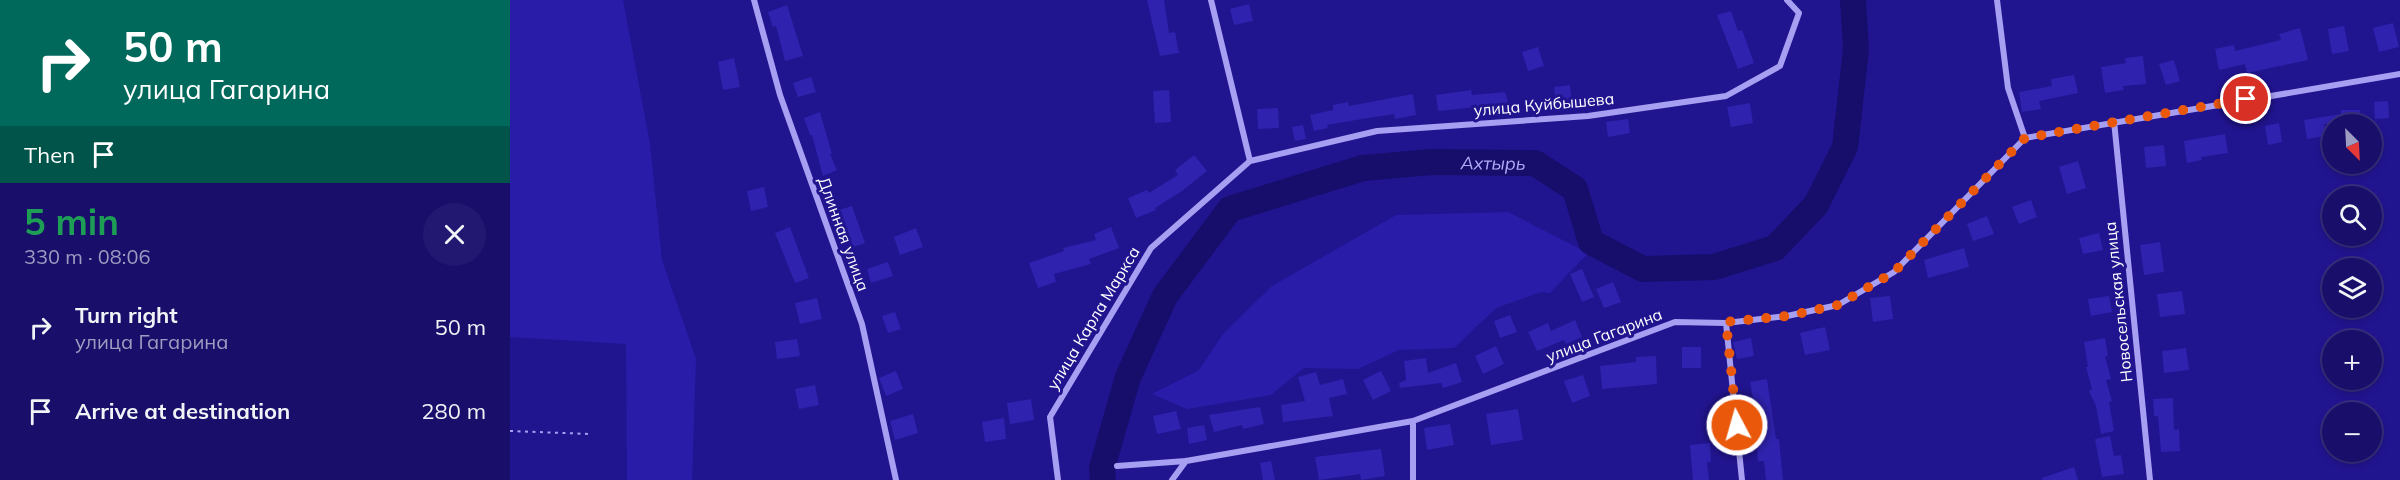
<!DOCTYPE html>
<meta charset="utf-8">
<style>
:root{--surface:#190f6b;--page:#221871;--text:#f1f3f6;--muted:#9f9cc1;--line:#372f7e}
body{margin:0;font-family:Mulish,sans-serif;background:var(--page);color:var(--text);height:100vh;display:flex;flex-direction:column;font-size:22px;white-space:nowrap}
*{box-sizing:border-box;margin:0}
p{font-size:20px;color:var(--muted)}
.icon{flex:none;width:33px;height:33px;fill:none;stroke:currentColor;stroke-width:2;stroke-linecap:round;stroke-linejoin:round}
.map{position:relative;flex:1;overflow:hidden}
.details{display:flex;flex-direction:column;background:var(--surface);width:510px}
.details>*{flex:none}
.guide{background:#00695c;color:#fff;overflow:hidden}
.needle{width:39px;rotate:156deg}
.tools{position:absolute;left:1812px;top:114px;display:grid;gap:12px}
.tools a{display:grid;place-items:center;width:60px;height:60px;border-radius:50%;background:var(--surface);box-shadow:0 3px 9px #0003,0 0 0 2px var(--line);font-size:30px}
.pin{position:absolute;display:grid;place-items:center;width:51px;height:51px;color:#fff;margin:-26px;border:3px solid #fff;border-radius:50%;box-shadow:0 2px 6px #0007}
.me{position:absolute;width:66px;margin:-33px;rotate:354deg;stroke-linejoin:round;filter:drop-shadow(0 0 4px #0008)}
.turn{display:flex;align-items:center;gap:21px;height:126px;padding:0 24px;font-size:27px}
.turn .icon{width:78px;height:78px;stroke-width:2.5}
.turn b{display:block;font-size:42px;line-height:51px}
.then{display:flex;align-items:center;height:57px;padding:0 24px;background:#0003;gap:12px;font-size:22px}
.round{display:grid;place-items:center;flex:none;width:63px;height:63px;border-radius:32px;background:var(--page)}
.head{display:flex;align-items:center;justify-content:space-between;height:102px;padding:0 24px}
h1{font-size:36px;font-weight:700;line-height:45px;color:#1e9e55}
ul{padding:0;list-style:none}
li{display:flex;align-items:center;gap:18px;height:84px;padding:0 24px}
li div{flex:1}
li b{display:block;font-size:22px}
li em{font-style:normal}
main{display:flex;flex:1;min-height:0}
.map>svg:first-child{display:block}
</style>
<main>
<section class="details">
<div class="guide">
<div class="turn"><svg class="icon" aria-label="right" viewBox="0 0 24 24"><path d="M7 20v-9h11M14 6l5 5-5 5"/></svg><div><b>50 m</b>улица Гагарина</div></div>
<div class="then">Then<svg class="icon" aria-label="arrive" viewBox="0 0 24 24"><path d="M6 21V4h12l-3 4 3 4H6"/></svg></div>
</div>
<div class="head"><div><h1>5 min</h1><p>330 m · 08:06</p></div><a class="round"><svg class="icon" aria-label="close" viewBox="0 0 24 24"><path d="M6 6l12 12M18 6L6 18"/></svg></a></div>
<ul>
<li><svg class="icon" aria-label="right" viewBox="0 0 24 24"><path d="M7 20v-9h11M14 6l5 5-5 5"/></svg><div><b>Turn right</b><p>улица Гагарина</p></div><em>50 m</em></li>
<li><svg class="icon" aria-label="arrive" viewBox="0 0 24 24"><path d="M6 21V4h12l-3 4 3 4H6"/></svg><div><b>Arrive at destination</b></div><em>280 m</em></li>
</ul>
</section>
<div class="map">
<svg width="1890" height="480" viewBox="0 0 1890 480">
<rect width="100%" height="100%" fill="#21148f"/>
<path fill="#291ca9" d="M0 0H113L140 144 152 260 186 359 182 480H117L116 344 0 337Z
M998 212 1078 253 1040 293 1031 292 986 308 944 348 889 350 848 369 794 368 761 395 677 409 642 394 689 370 713 334 762 286 886 215Z"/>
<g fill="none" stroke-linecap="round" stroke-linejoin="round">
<path stroke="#170d6b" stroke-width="26" id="s1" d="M593 480 592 468 618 377 655 296 720 209 853 168 921 162 1025 163 1065 189 1081 242 1133 269 1204 267 1265 248 1306 205 1335 147 1346 49 1343 0"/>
</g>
<path fill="#2f22ae" d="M637 0H654L659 33 665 32 669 53 650 56Z
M739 4 743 21 724 25 720 9Z
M277 5 293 56 275 61 266 26 263 27 258 12Z
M1221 11 1228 31 1232 30 1244 63 1228 69 1207 15Z
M1883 23 1889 47 1869 52 1863 28Z
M1834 26 1839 51 1822 54 1818 29Z
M1790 28 1798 60 1737 73 1735 64 1709 70 1705 49 1724 45 1725 51 1771 40 1769 34Z
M1028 47 1034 66 1018 71 1012 52Z
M1633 56 1636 84 1613 86 1614 90 1595 93 1591 67 1616 63 1615 58Z
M224 58 230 87 213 90 208 62Z
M1664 60 1670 81 1656 85 1649 64Z
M1564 75 1568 93 1529 101 1531 109 1512 112 1509 92 1542 86 1541 79Z
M301 77 306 92 288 97 283 83Z
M1060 85 1062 103 1046 104 1044 87Z
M659 90 661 122 645 123 643 91Z
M961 90 962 95 995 92 999 105 979 111 977 106 928 111 926 95Z
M903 94 906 115 885 119 884 114 846 120 817 125 818 128 804 131 800 115 823 110V105L838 102 839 106Z
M1878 101 1879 118 1865 119 1864 102Z
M1240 103 1243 123 1221 127 1217 107Z
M768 108 769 128 748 129 747 109Z
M1831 110H1850V124H1814L1816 136 1797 139 1794 120 1831 114Z
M310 112 322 154H320L327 170 313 176 302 135H300L294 118Z
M1118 119 1120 133 1098 137 1096 122Z
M1769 123 1772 142 1758 145 1755 126Z
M793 125 796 139 785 141 782 127Z
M1715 134 1718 153 1691 157 1692 160 1677 163 1674 141Z
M1654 145 1656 166 1636 168 1634 147Z
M684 155 697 171 672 191 645 208 646 210 626 218 618 198 637 190 639 193 668 175 665 170Z
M1568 161 1576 188 1557 194 1549 167Z
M254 187 258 207 241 211 237 191Z
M1521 200 1527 217 1509 224 1502 207Z
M342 206 355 243 343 247 329 210Z
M1477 216 1484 234 1463 241 1457 224Z
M280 227 299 278 285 283 265 233Z
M601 227 609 248 579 259 581 264 544 274 546 282 528 288 519 263 554 251 553 248 586 240 584 234Z
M406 228 413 247 390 255 384 237Z
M1589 233 1593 250 1573 254 1569 238Z
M1650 242 1654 272 1634 275 1630 245Z
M1454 248 1459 267 1418 278 1414 260Z
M378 262 383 276 361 283 357 269Z
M1072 269 1084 297 1072 302 1060 274Z
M1103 282 1111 302 1094 308 1086 289Z
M1672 291 1675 314 1650 317 1647 294Z
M1380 296 1383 319 1363 322 1360 298Z
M1599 296 1602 312 1581 316 1578 299Z
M307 298 312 319 290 324 285 303Z
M385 312 391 329 378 333 372 316Z
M1000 315 1007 332 990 338 984 321Z
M1065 320 1072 337 1056 344 1054 340 1027 351 1018 332 1038 323 1041 331Z
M1315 327 1320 350 1295 355 1290 333Z
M1241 338 1244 356 1227 359 1223 342Z
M1595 338 1598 356H1595L1601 379 1596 380 1602 401 1599 402 1604 431 1591 434 1586 406 1579 391 1582 389 1576 367H1578L1574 342Z
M287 339 290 356 267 359 265 342Z
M986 346 994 364 973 374 965 356Z
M1172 347H1191V368H1172Z
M1676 348 1679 370 1654 373 1652 351Z
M1146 356 1147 384 1092 389 1090 366 1126 362V357Z
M916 358 918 373 946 363 952 382 933 388 931 383 890 388 889 383 896 380 894 361Z
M386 371 393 389 376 396 369 378Z
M871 371 881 391 863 400 853 380Z
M806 372 810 385 833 379 837 394 819 398 823 416 773 422 771 405 795 401 788 377Z
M1073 375 1080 396 1062 403 1054 381Z
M1257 379 1266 439H1269L1273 480H1256L1254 461H1248L1246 436H1241L1238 411 1245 410 1240 382Z
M305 385 309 405 289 409 285 389Z
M1663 398 1664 430 1669 429 1670 451 1651 452 1648 416H1644L1643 399Z
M521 399 524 420 500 424 497 403Z
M750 407 754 424 733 429 732 425 704 432 699 415Z
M1008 409 1013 440 981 445 976 414Z
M666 411 671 429 647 434 643 416Z
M403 414 408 433 385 440 380 421Z
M494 418 496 439 475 442 472 422Z
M940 424 944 445 917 450 914 428Z
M694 425 697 440 679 444 677 428Z
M1600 436 1604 456 1611 455 1614 474 1592 477 1585 439Z
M1200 443 1201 462H1197L1199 480H1183L1180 445Z
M871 449 875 476 851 480 850 474 809 480 805 457Z
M761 461 765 480H753L750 463Z
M1564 467 1568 480H1532V478Z"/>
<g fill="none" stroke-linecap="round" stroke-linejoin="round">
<path stroke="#a79ff1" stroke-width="2" stroke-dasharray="3 4.5" stroke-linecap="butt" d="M0 431 80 434"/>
<path stroke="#a79ff1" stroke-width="6" d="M244 0 270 95 352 324 386 480
M1487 0 1498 88 1515 138
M1604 121 1640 480
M740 161 867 131 1078 116 1216 96 1270 66 1289 13 1277 0
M1216 323 1232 480
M903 421V480
M607 466 676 461 903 421 1165 322 1216 323 1277 316 1328 305 1384 272 1515 138 1890 74
M548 480 540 417 641 248 740 161 701 0
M662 480 676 461"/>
</g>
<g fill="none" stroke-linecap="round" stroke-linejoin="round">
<path stroke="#ea580c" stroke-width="10" stroke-dasharray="0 18" d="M1227 425 1216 322 1278 316 1328 305 1384 272 1515 138 1736 99"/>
</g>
<g text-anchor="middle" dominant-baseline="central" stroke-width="6" stroke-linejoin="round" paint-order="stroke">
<g font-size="16" fill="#fff" stroke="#21148f">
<text transform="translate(1034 104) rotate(-5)">улица Куйбышева</text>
<text transform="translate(334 234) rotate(70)">Длинная улица</text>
<text transform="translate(1608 302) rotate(-96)">Новосельская улица</text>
<text transform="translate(583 318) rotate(-59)">улица Карла Маркса</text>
<text transform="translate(1094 335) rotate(-21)">улица Гагарина</text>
</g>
<g font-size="18" font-style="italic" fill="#b2abf8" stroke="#21148f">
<text stroke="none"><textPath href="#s1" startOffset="574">Ахтырь</textPath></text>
</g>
</g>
</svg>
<div class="tools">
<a><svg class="needle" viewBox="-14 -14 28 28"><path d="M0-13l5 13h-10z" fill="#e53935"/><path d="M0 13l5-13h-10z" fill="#9f9cc1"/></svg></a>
<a><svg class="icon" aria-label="search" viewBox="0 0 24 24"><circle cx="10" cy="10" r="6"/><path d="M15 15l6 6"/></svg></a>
<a><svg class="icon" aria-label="layers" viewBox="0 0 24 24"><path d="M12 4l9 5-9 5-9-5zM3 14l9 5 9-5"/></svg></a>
<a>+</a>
<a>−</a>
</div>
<div class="pin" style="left:1736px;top:99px;background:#d93025"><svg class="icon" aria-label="arrive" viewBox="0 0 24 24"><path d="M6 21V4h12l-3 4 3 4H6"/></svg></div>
<svg class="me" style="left:1227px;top:425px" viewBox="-20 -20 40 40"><circle r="17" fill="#ea580c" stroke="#fff" stroke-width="3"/><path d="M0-11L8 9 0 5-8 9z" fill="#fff"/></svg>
</div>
</main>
